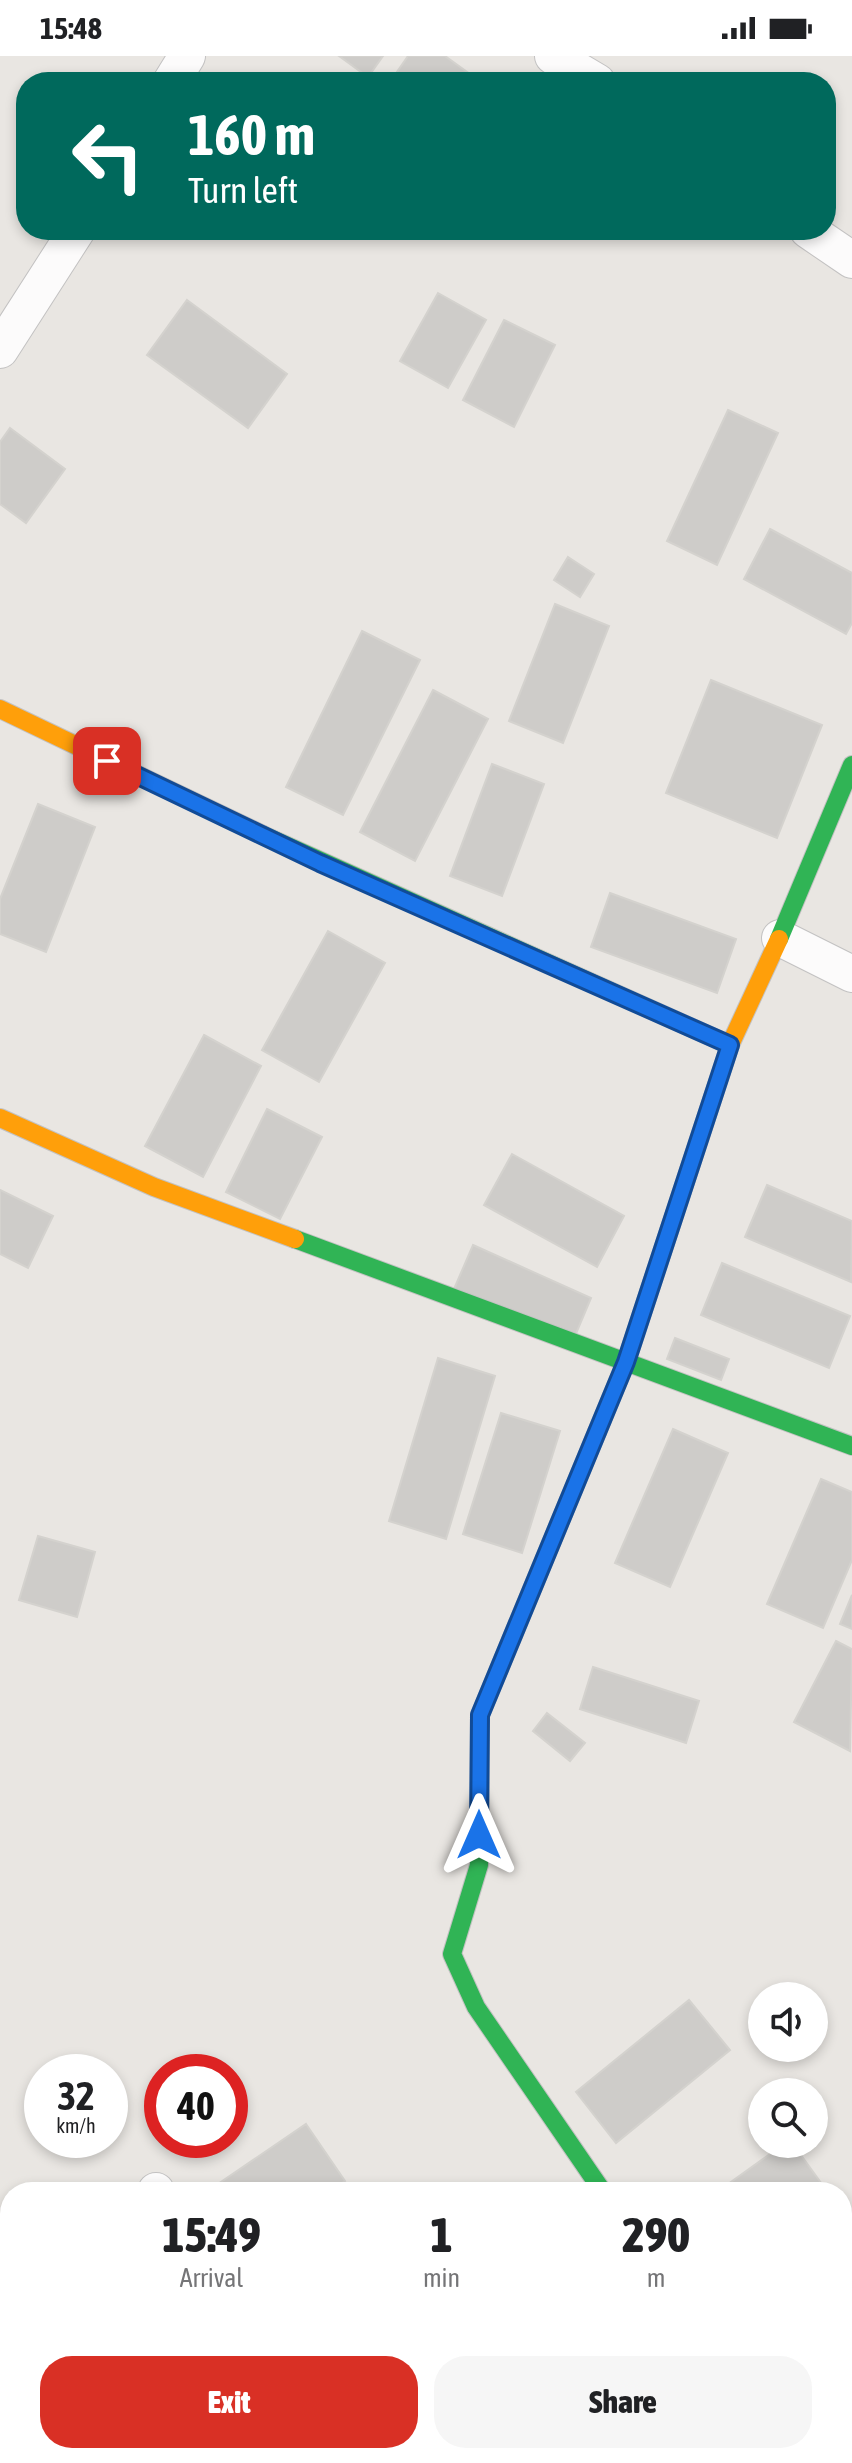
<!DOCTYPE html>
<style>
:root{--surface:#fff;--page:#f6f6f6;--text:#202124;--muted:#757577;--accent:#d93025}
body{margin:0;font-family:"Asap Condensed",sans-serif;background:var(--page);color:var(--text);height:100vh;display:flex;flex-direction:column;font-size:30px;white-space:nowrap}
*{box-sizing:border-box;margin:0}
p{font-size:26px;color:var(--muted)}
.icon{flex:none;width:44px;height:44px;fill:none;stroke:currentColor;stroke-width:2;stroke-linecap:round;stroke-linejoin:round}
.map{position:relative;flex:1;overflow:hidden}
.side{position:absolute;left:0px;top:2126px;width:852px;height:282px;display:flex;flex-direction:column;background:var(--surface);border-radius:32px 32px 0 0;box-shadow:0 4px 12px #0003}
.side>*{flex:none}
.hud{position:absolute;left:16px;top:16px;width:820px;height:168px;border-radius:32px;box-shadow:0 4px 12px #0003;background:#00695c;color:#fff;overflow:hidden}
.controls{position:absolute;left:748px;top:1926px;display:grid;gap:16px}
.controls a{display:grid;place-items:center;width:80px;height:80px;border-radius:50%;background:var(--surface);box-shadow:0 4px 12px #0003;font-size:40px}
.speed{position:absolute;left:24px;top:1998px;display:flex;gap:16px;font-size:40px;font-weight:700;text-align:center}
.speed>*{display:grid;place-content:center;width:104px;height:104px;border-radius:50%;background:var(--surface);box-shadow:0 4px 12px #0003;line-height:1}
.speed small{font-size:20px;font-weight:400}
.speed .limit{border:12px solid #d22;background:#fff;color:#111}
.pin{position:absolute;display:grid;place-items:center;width:68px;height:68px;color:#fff;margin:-34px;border-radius:16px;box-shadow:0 4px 12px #0006}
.me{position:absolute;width:88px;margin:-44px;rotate:0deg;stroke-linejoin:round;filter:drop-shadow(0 0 6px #0008)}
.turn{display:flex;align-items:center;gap:28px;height:168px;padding:0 40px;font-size:36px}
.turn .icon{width:104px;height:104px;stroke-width:2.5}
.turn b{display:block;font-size:56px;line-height:68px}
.eta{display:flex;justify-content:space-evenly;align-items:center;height:136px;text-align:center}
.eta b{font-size:48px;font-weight:800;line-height:56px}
.button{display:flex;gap:16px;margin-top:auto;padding:16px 40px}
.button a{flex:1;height:92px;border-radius:32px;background:var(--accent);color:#fff;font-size:32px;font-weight:800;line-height:92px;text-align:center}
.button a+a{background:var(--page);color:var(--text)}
.status{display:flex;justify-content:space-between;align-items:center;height:56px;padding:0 40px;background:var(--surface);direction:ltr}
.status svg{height:22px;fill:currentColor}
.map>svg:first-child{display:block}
</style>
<div class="status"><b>15:48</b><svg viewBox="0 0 49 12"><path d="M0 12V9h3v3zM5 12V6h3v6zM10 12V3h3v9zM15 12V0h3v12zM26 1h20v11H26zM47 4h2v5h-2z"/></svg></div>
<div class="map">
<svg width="852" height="2407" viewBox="0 0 852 2407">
<rect width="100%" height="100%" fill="#e9e6e2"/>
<path fill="#ceccc9" stroke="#d4d2ce" stroke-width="2" d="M339 0H383L368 21Z
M408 0H445L481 26H390Z
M438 237 486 264 448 332 400 305Z
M187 244 287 318 248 372 147 299Z
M504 264 555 289 514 371 463 344Z
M728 354 778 377 717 509 667 485Z
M10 372 65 413 26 467 0 448V386Z
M770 473 852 517V567L846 578 744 523Z
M568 501 594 518 580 541 554 524Z
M555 548 609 570 563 687 509 665Z
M362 575 420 604 343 759 286 731Z
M711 624 822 669 777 782 666 737Z
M433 634 488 663 415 805 360 776Z
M492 708 544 728 502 840 450 820Z
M38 748 95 771 46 896 0 878V843Z
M610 837 736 883 717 937 591 891Z
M328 875 385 907 319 1026 262 994Z
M204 979 261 1010 203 1121 145 1090Z
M267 1053 322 1081 280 1163 226 1136Z
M512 1098 624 1160 597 1211 484 1149Z
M767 1129 852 1165 851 1226 745 1181Z
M0 1134 53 1160 28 1212 0 1198Z
M473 1189 591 1242 570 1292 451 1240Z
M722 1207 850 1260 829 1312 701 1259Z
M675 1282 729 1303 721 1324 667 1303Z
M438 1302 495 1320 446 1483 389 1465Z
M501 1357 560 1375 522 1497 463 1478Z
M673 1373 728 1397 670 1531 615 1507Z
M821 1423 852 1436V1504L823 1572 767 1548Z
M38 1480 95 1496 77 1561 19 1544Z
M852 1539V1573L840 1568Z
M836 1585 852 1593 850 1695 794 1666Z
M593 1611 699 1645 686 1687 580 1653Z
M547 1657 585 1687 570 1705 533 1675Z
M689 1944 730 1994 616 2087 576 2036Z
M306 2068 345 2125 329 2136H214L212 2132Z
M784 2088H793L824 2131 818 2136H717Z
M842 2169 852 2182V2201L842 2209Z
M104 2398H163L147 2407H109Z"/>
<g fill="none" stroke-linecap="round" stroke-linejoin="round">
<g stroke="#c3c2c2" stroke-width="38">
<path id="street" d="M553 0 597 26
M171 26 187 0
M808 174 852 204
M0 294 77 174
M780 882 852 918
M156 2135V2136
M316 2398 323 2407
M782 2398 786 2407
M205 2407 225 2398
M533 2407 545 2398"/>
</g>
<g stroke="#c3c2c2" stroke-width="20">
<path id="fast" d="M263 779 730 989
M779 883 852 709
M295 1183 852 1390
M597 1376 480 1659 479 1809 452 1898 476 1951 603 2136"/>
</g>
<g stroke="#c3c2c2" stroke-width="20">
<path id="slow" d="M0 653 263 779
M0 1062 154 1131 295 1183
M597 1376 626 1306 730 989 779 883"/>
</g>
<use href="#street" stroke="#fcfbfb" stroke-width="36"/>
<use href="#fast" stroke="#30b455" stroke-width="18"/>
<use href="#slow" stroke="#ff9f0a" stroke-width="18"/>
</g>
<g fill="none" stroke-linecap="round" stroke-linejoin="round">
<g stroke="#114b97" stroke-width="20">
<path id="route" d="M107 705 320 807 730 989 626 1306 480 1659 479 1779"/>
</g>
<use href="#route" stroke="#1a73e8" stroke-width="14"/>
</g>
</svg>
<div class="controls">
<a><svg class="icon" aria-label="sound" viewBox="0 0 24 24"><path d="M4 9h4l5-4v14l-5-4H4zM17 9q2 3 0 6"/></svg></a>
<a><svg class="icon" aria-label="search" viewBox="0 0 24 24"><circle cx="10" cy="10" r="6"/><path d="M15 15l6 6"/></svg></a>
</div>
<div class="speed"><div>32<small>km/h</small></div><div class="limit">40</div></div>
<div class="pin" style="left:107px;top:705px;background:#d93025"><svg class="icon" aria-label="arrive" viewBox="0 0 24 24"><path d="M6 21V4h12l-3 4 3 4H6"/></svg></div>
<svg class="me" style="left:479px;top:1779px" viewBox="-20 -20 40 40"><path d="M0-17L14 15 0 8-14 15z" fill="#1a73e8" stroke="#fff" stroke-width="4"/></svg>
<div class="hud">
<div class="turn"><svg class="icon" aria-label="left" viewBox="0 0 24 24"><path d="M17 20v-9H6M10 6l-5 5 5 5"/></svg><div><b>160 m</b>Turn left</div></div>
</div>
<section class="side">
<div class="eta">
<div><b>15:49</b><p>Arrival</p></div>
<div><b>1</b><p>min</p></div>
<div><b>290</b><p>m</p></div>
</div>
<div class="button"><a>Exit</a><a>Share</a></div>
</section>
</div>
